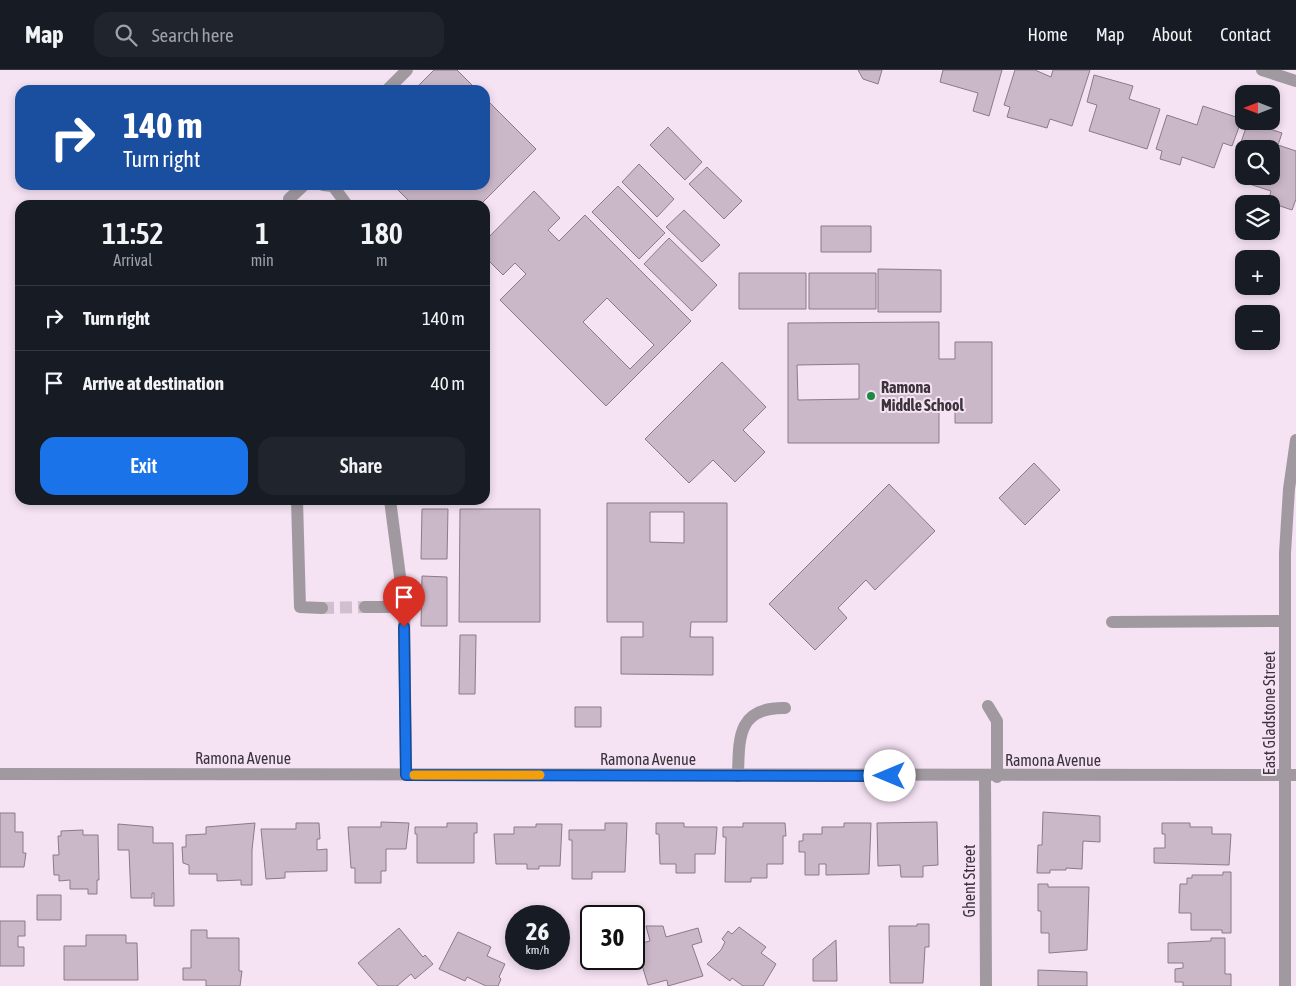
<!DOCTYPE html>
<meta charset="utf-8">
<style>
:root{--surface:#171b24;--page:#20242c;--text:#f1f3f6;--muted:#9ea1a6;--line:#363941;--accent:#1a73e8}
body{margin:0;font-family:"Asap Condensed",sans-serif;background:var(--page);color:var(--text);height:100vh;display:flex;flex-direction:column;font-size:19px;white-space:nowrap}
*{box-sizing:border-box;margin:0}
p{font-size:16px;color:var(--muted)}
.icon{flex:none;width:28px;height:28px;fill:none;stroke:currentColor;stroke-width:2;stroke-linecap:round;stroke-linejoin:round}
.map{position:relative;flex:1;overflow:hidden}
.side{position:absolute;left:15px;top:130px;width:475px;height:305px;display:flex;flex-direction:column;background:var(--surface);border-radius:15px;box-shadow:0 2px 8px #0003}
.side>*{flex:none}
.top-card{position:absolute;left:15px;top:15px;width:475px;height:105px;border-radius:15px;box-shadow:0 2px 8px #0003;background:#1a4fa0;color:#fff;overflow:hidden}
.needle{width:32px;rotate:270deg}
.controls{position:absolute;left:1235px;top:15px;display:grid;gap:10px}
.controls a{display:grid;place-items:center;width:45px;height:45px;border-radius:10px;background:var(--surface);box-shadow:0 2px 8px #0003;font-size:25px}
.speed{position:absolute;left:505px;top:835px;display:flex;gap:10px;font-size:25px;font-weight:700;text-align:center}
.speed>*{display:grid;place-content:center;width:65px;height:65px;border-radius:50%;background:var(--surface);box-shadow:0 2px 8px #0003;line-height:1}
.speed small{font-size:12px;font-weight:400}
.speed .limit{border:2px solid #111;border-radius:8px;background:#fff;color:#111}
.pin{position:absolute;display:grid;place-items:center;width:42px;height:42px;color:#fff;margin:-51px -21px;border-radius:50% 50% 50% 0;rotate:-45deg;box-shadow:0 0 5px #0007}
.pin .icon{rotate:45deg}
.me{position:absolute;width:55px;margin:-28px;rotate:270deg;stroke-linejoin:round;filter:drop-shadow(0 0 4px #0008)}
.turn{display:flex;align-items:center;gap:18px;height:105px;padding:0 25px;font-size:22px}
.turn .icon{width:65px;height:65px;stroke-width:2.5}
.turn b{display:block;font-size:35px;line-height:42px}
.eta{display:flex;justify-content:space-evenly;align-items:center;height:85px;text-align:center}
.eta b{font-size:30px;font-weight:600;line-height:35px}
.primary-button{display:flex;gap:10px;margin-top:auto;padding:10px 25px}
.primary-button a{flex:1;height:58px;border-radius:15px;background:var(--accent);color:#fff;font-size:20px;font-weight:600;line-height:58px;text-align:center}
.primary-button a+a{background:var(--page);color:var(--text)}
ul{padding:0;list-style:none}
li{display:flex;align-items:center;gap:15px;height:65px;padding:0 25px;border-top:1px solid var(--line)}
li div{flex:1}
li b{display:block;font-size:19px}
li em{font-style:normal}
header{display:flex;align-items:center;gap:30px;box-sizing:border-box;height:70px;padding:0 25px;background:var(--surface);border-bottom:1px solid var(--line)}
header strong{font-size:24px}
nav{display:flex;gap:28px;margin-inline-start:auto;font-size:18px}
.search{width:350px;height:45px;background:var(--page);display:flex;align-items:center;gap:12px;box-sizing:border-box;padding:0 18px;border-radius:15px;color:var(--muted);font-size:19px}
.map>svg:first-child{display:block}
</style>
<header>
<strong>Map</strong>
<div class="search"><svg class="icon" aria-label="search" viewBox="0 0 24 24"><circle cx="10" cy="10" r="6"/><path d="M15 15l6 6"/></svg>Search here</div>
<nav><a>Home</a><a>Map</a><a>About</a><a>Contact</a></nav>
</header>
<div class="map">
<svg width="1296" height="916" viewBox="0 0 1296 916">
<rect width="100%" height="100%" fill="#f5e2f3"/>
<path fill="#cab7c8" stroke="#8b7a89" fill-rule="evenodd" d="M434 0H457L477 20H414Z
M858 0H882L878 14 863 9Z
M943 0H1002L989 46 973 41 978 23 940 12Z
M1015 0H1035L1051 7 1053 0H1090L1072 56 1050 49 1047 58 1007 47 1010 37 1004 35Z
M1094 5 1133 16 1129 29 1160 39 1147 79 1089 61 1097 35 1087 32Z
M485 28 536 79 480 135H413L393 115H485Z
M1203 36 1242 49 1232 76 1223 73 1214 98 1182 87 1180 95 1160 89 1162 81 1156 79 1167 45 1197 55Z
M1248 52 1282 63 1278 75 1296 81V129L1292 140 1268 132 1271 121 1240 111 1244 99V106H1271V79L1239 78Z
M668 57 702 92 685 110 650 75Z
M639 94 674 129 657 147 622 112Z
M707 97 742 131 724 149 689 114Z
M618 116 665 163 639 189 592 142Z
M534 121 560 148 548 160 559 171 585 145 691 251 606 336 500 230 526 204 515 193 503 205 485 187V171ZM607 228 654 275 630 299 583 252Z
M684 140 720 175 702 192 666 157Z
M821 156H871V182H821Z
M669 168 717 215 692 241 644 194Z
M878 199 941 200V242H878Z
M739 203H806V239H739Z
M809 203H876V239H809Z
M939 252V289H955V272H992V353H955V336H939V373H788V253ZM859 294V329L798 330 797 295Z
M722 292 766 337 743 360 765 382 735 412 713 390 689 413 645 369Z
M1034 393 1060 420 1025 455 999 428Z
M889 414 935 461 875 520 866 510 838 538 847 548 815 580 769 534Z
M607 433H727V552H691L690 567H713V605L621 604V567H643V552H607ZM650 442H684V473L650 472Z
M422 439H448L447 489H421Z
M460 439H540V552H459Z
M422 506 447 507V556H421Z
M460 565H476L475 624H459Z
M575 637H601V657H575Z
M1043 742 1100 746V772L1083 771 1082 799 1066 798V800H1050V803H1037L1038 775H1042Z
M0 743H15V762H23V783H26L24 797H0Z
M381 752 409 753 406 779H386V801H381V813H355V798H351L348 757H381Z
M937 752 938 795 923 796V807H901L900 795 878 796 877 753Z
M255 753 252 780V815H241V810L217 811V804H189V795L183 793 182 777H186V765L206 764V757Z
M296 753H319L320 769H317V780L327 779V801L285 802V808L266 809 261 759H296Z
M447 753H477V763H474V793H417V764H415V757H447Z
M605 753H627L625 802H592V809H572V770H569V760H605Z
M656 753H684V757H717L715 784H695V803H676V794H660L659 764H656Z
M743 753H785L786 766H783V794H767V808H751V812H725L726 767H723V757H743Z
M844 753H871L869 804 826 805V794H819V805H805V782H799V771H803V764H822V757H844Z
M1162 753H1190V757H1212V764H1231L1229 795 1154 793V778H1165V764H1162Z
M118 754 153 757V773H173L174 836H154V823H152V828H131L129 780H118Z
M536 754H562L560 796H539V799H527V794H496L494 764H514V757H536Z
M83 760V765H98L99 810H97V824H88V819H70V810L59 811V805H54L53 785H59L58 766H61V761Z
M1223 802H1231V863H1222V860H1191V843H1179L1180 814H1187V808H1192V805H1223Z
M1038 814H1048V817H1089L1087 880 1049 883V863H1041V841H1038Z
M37 825H61V850H37Z
M0 851H25V866H18V877H24V896H0Z
M917 854H929V877H925L923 913H890L889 856H917Z
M646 856H663L666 867 698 858 702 872 692 875 703 906 668 916 667 910 648 915 642 895 627 899 624 889H634V875L650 871Z
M739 857 766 877 761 883 776 894 763 916H743L732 908 730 911 707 894 721 880 725 872 722 869 728 861 732 864Z
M399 858 423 887 425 885 433 894 415 909 411 904 397 916H378L358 893Z
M191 860H207V868H239V901H242L240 916H206V910H183V898H191Z
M458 862 491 877 487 886 505 894 499 907 501 909 498 916H486L467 907 465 911 439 899Z
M86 865H126V873H137L138 910H64V876H86Z
M1211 868H1225V904H1231V916H1183V912H1175V899L1183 898V893H1168V873L1211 871Z
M836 870 837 911H813V889Z
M1038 900 1087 902V916H1038Z"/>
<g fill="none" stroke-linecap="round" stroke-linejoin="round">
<path stroke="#d0bfce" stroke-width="12" stroke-dasharray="12 6" stroke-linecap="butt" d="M322 538 365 537"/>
<path stroke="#a199a0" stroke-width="12" d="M1262 0 1296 11
M387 20 407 0
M323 115 333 116 347 135
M289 135V129L304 115
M297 430 300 537 322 538
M390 430 404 537 406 705
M365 537H404
M1112 552 1285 551
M988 636 997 651V707
M0 704 1296 705
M738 706C739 668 737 637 785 638
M985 707 986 916
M1285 916V483L1289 419 1296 370"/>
</g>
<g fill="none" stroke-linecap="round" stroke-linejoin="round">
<g stroke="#114b97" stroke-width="12">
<path id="route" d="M404 557 406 705 890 706"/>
</g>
<use href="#route" stroke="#1a73e8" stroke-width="9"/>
<path stroke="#f59e0b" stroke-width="9" d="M414 705H540"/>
</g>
<circle fill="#1c8a43" stroke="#f5e2f3" stroke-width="2" cx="871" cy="326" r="5"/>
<g text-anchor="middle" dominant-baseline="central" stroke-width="4" stroke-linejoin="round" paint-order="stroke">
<g font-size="16" font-weight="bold" fill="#3b333a" stroke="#f5e2f3" text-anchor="start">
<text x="881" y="317">Ramona<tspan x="881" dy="18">Middle School</tspan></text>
</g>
<g font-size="16" fill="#3b333a" stroke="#f5e2f3">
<text transform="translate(1269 643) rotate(-90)">East Gladstone Street</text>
<text x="243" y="688">Ramona Avenue</text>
<text x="648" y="689">Ramona Avenue</text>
<text x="1053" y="690">Ramona Avenue</text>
<text transform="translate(969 811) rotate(-90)">Ghent Street</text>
</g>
</g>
</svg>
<div class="controls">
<a><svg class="needle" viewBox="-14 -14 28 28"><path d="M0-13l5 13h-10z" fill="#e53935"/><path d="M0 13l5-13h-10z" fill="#9ea1a6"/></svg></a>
<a><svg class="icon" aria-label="search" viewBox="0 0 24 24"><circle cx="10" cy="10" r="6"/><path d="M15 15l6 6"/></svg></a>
<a><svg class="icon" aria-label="layers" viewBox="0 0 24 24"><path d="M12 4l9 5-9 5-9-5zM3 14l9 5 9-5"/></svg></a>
<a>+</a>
<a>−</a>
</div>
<div class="speed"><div>26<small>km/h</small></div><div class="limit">30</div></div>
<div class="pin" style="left:404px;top:557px;background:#d93025"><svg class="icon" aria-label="arrive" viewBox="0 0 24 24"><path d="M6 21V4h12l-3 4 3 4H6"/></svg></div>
<svg class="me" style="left:890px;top:706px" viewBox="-20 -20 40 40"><circle r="19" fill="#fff"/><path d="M0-13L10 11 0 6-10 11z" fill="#1a73e8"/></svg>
<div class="top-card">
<div class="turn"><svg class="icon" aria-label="right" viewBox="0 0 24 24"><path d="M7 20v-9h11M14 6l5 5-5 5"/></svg><div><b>140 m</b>Turn right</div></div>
</div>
<section class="side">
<div class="eta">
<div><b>11:52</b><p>Arrival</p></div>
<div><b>1</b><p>min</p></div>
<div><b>180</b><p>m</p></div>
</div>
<ul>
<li><svg class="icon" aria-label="right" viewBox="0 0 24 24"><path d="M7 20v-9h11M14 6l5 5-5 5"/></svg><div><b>Turn right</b></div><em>140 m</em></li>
<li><svg class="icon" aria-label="arrive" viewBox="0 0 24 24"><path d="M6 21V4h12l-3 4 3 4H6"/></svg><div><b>Arrive at destination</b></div><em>40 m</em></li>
</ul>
<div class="primary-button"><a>Exit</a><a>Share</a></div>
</section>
</div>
